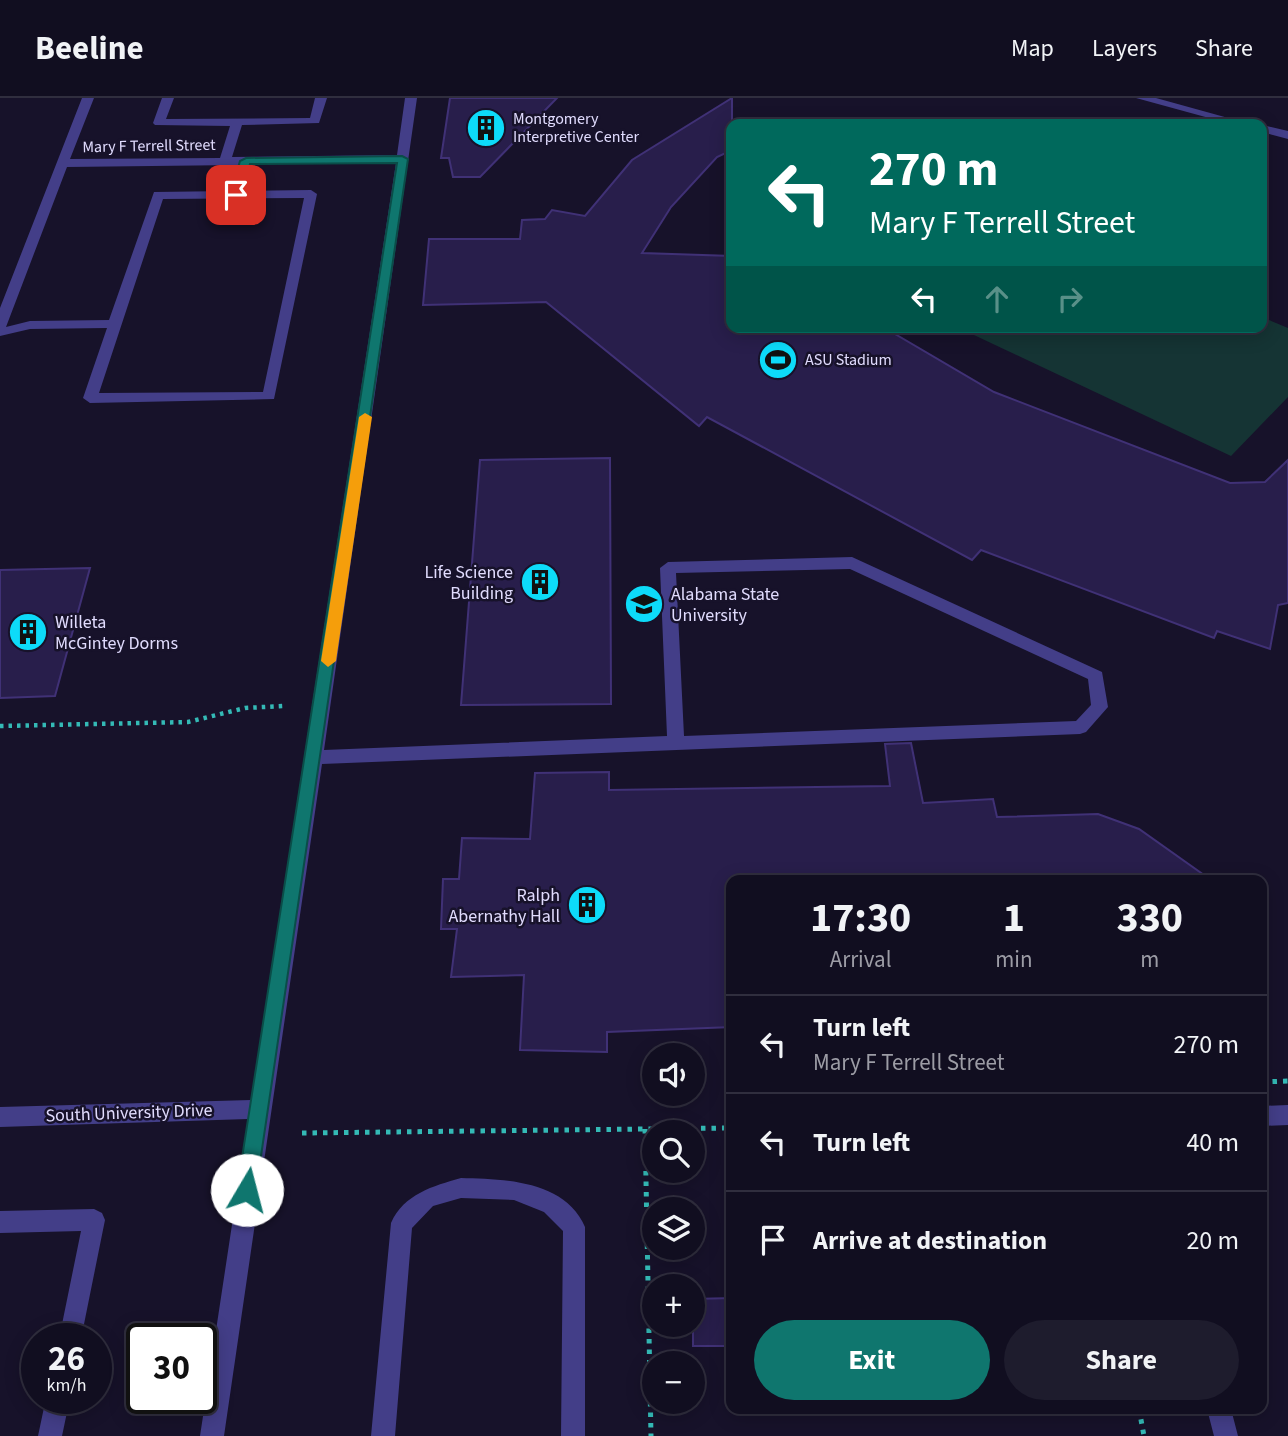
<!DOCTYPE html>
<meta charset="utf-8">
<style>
:root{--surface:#110e20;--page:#1e1c2d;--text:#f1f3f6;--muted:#9c9ca5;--line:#302e3e;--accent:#0f766e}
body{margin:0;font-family:"Source Sans 3",sans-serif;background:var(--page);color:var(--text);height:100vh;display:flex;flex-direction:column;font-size:26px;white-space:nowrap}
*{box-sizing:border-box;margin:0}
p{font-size:23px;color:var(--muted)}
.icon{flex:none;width:38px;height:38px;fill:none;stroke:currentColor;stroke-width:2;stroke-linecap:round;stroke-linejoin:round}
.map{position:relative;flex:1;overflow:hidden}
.drawer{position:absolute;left:726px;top:777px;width:541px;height:539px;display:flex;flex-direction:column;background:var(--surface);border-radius:14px;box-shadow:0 4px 18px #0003,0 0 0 2px var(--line)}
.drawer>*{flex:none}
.hud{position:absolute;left:726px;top:21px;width:541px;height:214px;border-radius:14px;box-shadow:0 4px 18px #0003,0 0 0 2px var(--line);background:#00695c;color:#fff;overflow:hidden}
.tools{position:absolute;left:642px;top:945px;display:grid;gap:14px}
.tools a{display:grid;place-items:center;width:63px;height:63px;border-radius:50%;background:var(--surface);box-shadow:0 4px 18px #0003,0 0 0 2px var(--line);font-size:35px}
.speed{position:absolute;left:21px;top:1225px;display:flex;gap:14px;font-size:35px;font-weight:700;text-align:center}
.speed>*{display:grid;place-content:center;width:91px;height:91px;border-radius:50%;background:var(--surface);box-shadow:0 4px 18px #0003,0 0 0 2px var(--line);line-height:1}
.speed small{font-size:18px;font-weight:400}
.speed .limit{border:4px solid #111;border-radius:10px;background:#fff;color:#111}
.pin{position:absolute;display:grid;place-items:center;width:60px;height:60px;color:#fff;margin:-30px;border-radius:14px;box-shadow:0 4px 10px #0006}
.me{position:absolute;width:77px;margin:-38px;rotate:8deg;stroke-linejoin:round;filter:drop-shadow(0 0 5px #0008)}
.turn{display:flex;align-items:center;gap:24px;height:147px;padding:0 28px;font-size:32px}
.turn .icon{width:91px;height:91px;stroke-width:2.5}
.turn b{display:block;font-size:49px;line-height:60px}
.lanes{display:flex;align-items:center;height:66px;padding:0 28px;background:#0003;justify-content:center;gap:35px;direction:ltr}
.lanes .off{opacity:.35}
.eta{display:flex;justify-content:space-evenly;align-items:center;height:119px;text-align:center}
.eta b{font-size:42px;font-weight:700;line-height:49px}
.primary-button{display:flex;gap:14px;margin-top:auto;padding:14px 28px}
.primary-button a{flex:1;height:80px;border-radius:42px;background:var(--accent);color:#fff;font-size:28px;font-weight:700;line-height:80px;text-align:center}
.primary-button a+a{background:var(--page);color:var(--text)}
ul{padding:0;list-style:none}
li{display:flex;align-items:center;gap:21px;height:98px;padding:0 28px;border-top:2px solid var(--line)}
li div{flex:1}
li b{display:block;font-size:26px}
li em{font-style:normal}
header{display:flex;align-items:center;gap:42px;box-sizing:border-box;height:98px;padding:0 35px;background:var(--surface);border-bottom:2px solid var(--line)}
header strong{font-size:33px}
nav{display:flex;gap:38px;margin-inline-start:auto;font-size:24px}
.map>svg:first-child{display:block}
</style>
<header>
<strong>Beeline</strong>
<nav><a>Map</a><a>Layers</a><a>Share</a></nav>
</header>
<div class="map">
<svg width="1288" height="1338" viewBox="0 0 1288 1338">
<rect width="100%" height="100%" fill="#17122a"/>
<path fill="#153434" d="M1262 219 1288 230V299L1231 358 957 229H1262Z"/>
<path fill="#281e4b" stroke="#403176" stroke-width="2" d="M450 0H557L480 79H453L449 60H441Z
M732 0V52L717 59 671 109 642 155 732 158V229H883L994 294 1230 385 1265 384 1288 362V505L1278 507 1270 551 1217 533 1214 540 981 452 972 462 707 319 699 328 546 204 423 207 429 141H520L522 122 545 121 552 112 585 118 632 62Z
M610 360 611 606 461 607 480 362Z
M90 470 55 598 0 600V472Z
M911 645 923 705 993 701 997 719 1098 716 1139 731 1211 782H732V929L607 934V954L520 952 524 877 451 879 457 831H441L443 781H459L462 740 530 741 535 675 609 674V692L890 688 885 646Z
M732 1200V1248H693V1201Z"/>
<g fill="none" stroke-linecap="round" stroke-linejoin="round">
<path stroke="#34bab6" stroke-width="4.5" stroke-dasharray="3.5 5" stroke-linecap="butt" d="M0 628 188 624 245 610 283 608"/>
<path stroke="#34bab6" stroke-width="5" stroke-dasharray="4.5 6" stroke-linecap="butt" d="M1262 984 1288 983
M645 1031 651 1338
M302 1035 732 1030
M1139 1311 1144 1338"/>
<path fill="#433e88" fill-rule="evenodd" d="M82 0H94L70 61 220 60 230 28 155 27 153 25 162 0H174L166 21 310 20 315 0H327L319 25 242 27 232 59 397 57 405 0H417L324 652 667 638 660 470 668 464 852 459 1102 574 1108 609 1086 634 1080 636 322 666 224 1338H200L248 1021 0 1029V1009L251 1002 396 65 250 66 243 93 311 92 317 96 274 301 90 305 83 300 107 230 30 231 0 238V210ZM238 67 231 93 154 94 109 222 30 223 6 229 67 69ZM304 100 263 294 99 295 163 101ZM850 471 1088 581 1091 607 1076 623 684 638 676 475Z
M1136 0H1156L1250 26H1231Z
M1262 27 1288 33V41L1262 34Z
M1288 1007V1027L1262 1028V1008Z
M461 1080C503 1081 565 1082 585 1129V1338H561L563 1133 544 1114 514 1102 461 1100 433 1108 412 1130 395 1338H371L391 1125C404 1096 433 1088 461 1080Z
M94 1111 102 1115 105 1122 81 1241H59L81 1133 0 1135V1113Z
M46 1300H70L62 1338H38Z
M1207 1311H1231L1238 1338H1214Z"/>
</g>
<path fill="#0f766e" stroke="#0a4d48" stroke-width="2" d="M402 58 408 61 256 1092 253 1099 247 1102 240 1099 237 1092 397 65 250 66 241 97 236 100 230 97 240 63 246 60Z"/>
<path fill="#f59e0b" d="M365 315 372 319 336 563 328 569 321 563 359 319Z"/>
<defs>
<g id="building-disc" transform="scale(2.0125)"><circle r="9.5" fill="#0ddbf9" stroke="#17122a"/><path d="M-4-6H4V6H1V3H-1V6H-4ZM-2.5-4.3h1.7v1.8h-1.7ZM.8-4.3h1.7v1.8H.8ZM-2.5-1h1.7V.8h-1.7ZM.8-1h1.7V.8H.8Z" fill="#111"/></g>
<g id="stadium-disc" transform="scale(2.0125)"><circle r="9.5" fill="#0ddbf9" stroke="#17122a"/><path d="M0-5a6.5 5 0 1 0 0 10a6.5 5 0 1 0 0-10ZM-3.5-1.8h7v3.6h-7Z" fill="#111"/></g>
<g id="university-disc" transform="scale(2.0125)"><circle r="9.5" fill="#0ddbf9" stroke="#17122a"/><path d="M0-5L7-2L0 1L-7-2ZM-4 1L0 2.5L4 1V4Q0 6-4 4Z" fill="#111"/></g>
</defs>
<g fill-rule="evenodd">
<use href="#building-disc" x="486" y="30"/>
<use href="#stadium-disc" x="778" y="262"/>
<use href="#building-disc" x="540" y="484"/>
<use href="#university-disc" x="644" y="506"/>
<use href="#building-disc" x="28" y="534"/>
<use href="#building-disc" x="587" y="807"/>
</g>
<g text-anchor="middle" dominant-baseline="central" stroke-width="5" stroke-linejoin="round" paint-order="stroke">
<g font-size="16" fill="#e1dcfe" stroke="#17122a" text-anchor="start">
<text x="513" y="21">Montgomery<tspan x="513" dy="18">Interpretive Center</tspan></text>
<text x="805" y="262">ASU Stadium</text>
</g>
<g font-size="16" fill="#e1dcfe" stroke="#17122a">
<text transform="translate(149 48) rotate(-1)">Mary F Terrell Street</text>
</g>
<g font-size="18" fill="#e1dcfe" stroke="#17122a" text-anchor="end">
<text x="513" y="474">Life Science<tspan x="513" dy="21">Building</tspan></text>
<text x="671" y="496" text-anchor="start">Alabama State<tspan x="671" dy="21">University</tspan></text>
<text x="55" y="524" text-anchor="start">Willeta<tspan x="55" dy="21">McGintey Dorms</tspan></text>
<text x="560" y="797">Ralph<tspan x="560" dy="21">Abernathy Hall</tspan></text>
</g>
<g font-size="18" fill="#e1dcfe" stroke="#17122a">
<text transform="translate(129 1015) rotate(-2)">South University Drive</text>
</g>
</g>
</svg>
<div class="tools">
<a><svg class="icon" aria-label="sound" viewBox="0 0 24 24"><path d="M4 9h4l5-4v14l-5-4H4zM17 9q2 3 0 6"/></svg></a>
<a><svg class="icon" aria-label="search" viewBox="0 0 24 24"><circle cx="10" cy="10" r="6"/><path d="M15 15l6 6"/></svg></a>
<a><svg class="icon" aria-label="layers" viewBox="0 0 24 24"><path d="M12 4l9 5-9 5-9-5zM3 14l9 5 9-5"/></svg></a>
<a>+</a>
<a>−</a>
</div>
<div class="speed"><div>26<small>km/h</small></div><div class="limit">30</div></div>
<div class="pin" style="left:236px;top:97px;background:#d93025"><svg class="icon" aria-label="arrive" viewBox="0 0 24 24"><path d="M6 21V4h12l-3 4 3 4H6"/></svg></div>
<svg class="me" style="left:247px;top:1092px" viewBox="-20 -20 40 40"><circle r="19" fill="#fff"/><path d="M0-13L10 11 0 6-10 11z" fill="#0f766e"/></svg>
<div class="hud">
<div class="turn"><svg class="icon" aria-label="left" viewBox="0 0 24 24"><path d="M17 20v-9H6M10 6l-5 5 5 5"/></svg><div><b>270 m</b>Mary F Terrell Street</div></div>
<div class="lanes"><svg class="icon" aria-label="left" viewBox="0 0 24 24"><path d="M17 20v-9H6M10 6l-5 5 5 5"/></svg><svg class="icon off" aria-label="ahead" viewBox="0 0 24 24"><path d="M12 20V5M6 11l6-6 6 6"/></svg><svg class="icon off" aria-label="right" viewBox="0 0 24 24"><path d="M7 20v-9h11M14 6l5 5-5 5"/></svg></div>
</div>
<section class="drawer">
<div class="eta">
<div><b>17:30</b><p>Arrival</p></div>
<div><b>1</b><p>min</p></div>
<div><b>330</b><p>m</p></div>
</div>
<ul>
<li><svg class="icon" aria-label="left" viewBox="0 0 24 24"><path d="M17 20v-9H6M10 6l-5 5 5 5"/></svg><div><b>Turn left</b><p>Mary F Terrell Street</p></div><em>270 m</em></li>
<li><svg class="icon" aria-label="left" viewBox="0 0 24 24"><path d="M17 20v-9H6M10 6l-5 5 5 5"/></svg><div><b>Turn left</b></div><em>40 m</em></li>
<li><svg class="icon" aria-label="arrive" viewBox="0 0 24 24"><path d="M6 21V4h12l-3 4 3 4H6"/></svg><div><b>Arrive at destination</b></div><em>20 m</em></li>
</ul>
<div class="primary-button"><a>Exit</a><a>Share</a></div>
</section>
</div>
